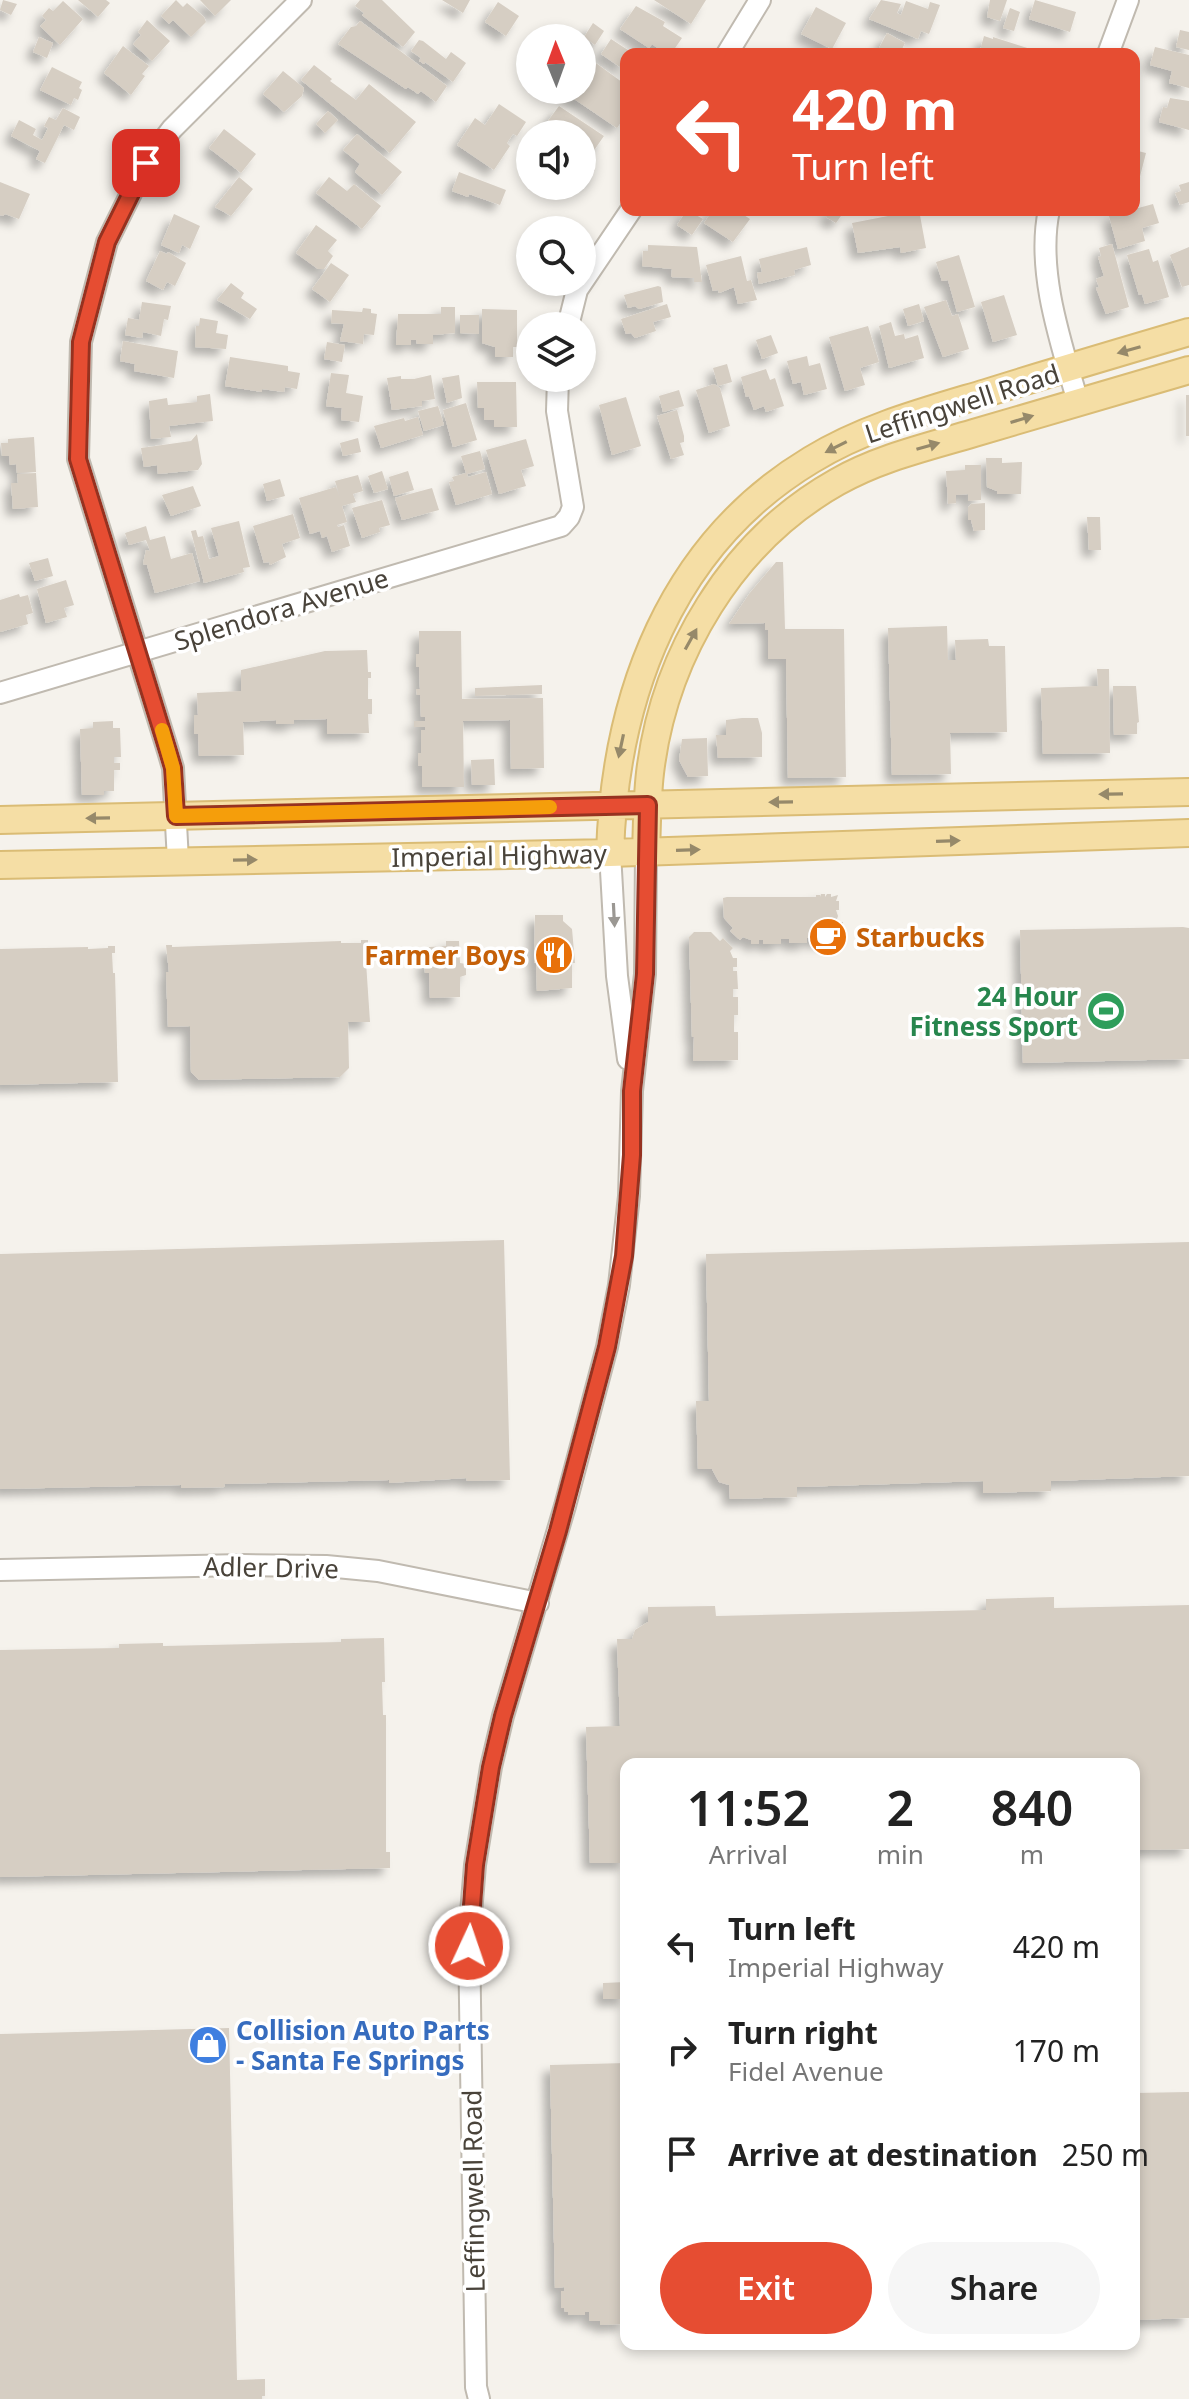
<!DOCTYPE html>
<style>
:root{--surface:#fff;--page:#f6f6f6;--text:#222;--muted:#767676;--accent:#e64d32}
body{margin:0;font-family:"Noto Sans",sans-serif;background:var(--page);color:var(--text);height:100vh;display:flex;flex-direction:column;font-size:30px;white-space:nowrap}
*{box-sizing:border-box;margin:0}
p{font-size:26px;color:var(--muted)}
.icon{flex:none;width:44px;height:44px;fill:none;stroke:currentColor;stroke-width:2;stroke-linecap:round;stroke-linejoin:round}
.map{position:relative;flex:1;overflow:hidden}
.sheet{position:absolute;left:620px;top:1758px;width:520px;height:592px;display:flex;flex-direction:column;background:var(--surface);border-radius:16px;box-shadow:0 4px 12px #0003}
.sheet>*{flex:none}
.top-card{position:absolute;left:620px;top:48px;width:520px;height:168px;border-radius:16px;box-shadow:0 4px 12px #0003;background:#e64d32;color:#fff;overflow:hidden}
.needle{width:52px;rotate:359deg}
.buttons{position:absolute;left:516px;top:24px;display:grid;gap:16px}
.buttons a{display:grid;place-items:center;width:80px;height:80px;border-radius:50%;background:var(--surface);box-shadow:0 4px 12px #0003;font-size:40px}
.pin{position:absolute;display:grid;place-items:center;width:68px;height:68px;color:#fff;margin:-34px;border-radius:16px;box-shadow:0 4px 12px #0006}
.me{position:absolute;width:88px;margin:-44px;rotate:3deg;stroke-linejoin:round;filter:drop-shadow(0 0 6px #0008)}
.turn{display:flex;align-items:center;gap:28px;height:168px;padding:0 40px;font-size:36px}
.turn .icon{width:104px;height:104px;stroke-width:2.5}
.turn b{display:block;font-size:56px;line-height:68px}
.eta{display:flex;justify-content:space-evenly;align-items:center;height:136px;text-align:center}
.eta b{font-size:48px;font-weight:600;line-height:56px}
.cta{display:flex;gap:16px;margin-top:auto;padding:16px 40px}
.cta a{flex:1;height:92px;border-radius:48px;background:var(--accent);color:#fff;font-size:32px;font-weight:600;line-height:92px;text-align:center}
.cta a+a{background:var(--page);color:var(--text)}
ul{padding:0;list-style:none}
li{display:flex;align-items:center;gap:24px;height:104px;padding:0 40px}
li div{flex:1}
li b{display:block;font-size:30px}
li em{font-style:normal}
.map>svg:first-child{display:block}
</style>
<div class="map">
<svg width="1189" height="2399" viewBox="0 0 1189 2399">
<defs>
<filter id="shadow"><feDropShadow dx="-7" dy="7" stdDeviation="4" flood-color="#0004"/></filter>
</defs>
<rect width="100%" height="100%" fill="#f5f2ec"/>
<path fill="#d6cec3" filter="url(#shadow)" d="M3 0 17 4 11 15 0 10Z
M78 0H106L110 3 98 17Z
M176 0 183 7 187 3 204 17 206 22 191 37 173 20 169 24 161 16Z
M200 0H231L215 16Z
M360 0H382L415 32 403 47 362 15 364 13 355 6Z
M442 0H470L463 13Z
M654 0H706L691 24Z
M881 0 901 4 897 13 901 15 906 1 928 9 930 2 940 5 929 34 921 31 918 39 869 19Z
M990 0H1007L1000 21 987 17Z
M1035 0 1076 12 1070 32 1029 19Z
M63 1 83 19 60 45 40 26 46 20 42 16 49 8 53 11Z
M498 2 519 16 506 36 485 22Z
M636 6 665 22 663 26 682 38 671 54H666L652 44 649 48 620 29Z
M816 7 846 23 832 49 801 34Z
M1010 8 1020 12 1014 31 1003 28Z
M147 20 170 41 152 61 133 44 141 35 138 32Z
M360 21 447 86 436 102 421 91 418 94 408 87 406 89 338 44 351 27 356 26Z
M593 23 604 31 595 45 584 37Z
M1180 30 1189 32V50L1176 47Z
M887 33 905 43 902 49 912 54H876Z
M984 36 993 39V37L1046 54H979Z
M39 37 53 43 47 58 33 52Z
M611 39 634 54H626L623 69 601 54Z
M419 40 423 41 446 59 451 52 466 63 453 82 425 62 424 64 419 61 421 58 411 51Z
M123 46 149 66 142 74 145 76 131 95 104 73Z
M1155 47 1189 55V88L1169 83 1172 71 1150 65Z
M582 53 626 85V115L617 128 561 90H582Z
M314 65 332 79 330 81 356 100 369 84 416 122 390 153 301 80Z
M52 67 82 82 79 88 82 90 78 100 74 98 71 105 40 90Z
M283 71 304 88 302 96 284 112 263 94Z
M1170 98 1189 101V130L1159 122 1163 107 1167 108Z
M499 104 526 122 517 136 513 134 507 143 510 146 494 170 457 145 475 118 485 125Z
M559 106 604 136 590 156 582 150V134H559L545 125Z
M63 108 80 117 74 130 64 125 45 163 36 159 40 151 11 136 19 120 36 129 33 135 42 140 48 128 44 126 49 117 56 120Z
M328 111 338 120 325 133 316 124Z
M224 129 256 154 241 173 209 148Z
M357 134 402 172 382 195 355 172 360 164 343 150Z
M1134 150 1146 153 1137 188 1134 187Z
M582 161 595 170 586 182 582 179Z
M459 172 506 190 500 205 469 194 468 197 452 191Z
M239 177 253 189 231 216 215 207Z
M329 177 347 191 354 184 381 206 362 229 316 193Z
M0 182 30 194 19 219 5 214 3 216 0 215Z
M1189 182V202L1180 205 1175 193 1181 191 1179 185Z
M1153 204 1159 223 1142 228 1145 241 1118 249 1109 216Z
M687 210 703 219 692 235 677 225Z
M713 210H736L750 219 733 242 704 223Z
M831 210H845L836 223 826 217Z
M919 210 926 248 901 253 900 247 858 253 852 223Z
M174 214 200 226 190 249 182 245 179 253 161 245Z
M316 225 337 240 328 251 333 256 324 269H318L296 253Z
M1112 244 1129 307 1106 314 1096 288 1099 287 1096 279 1104 276 1098 257 1101 256 1099 248Z
M648 245 697 247 702 282H694V278L671 277 672 269 642 266 643 251H648Z
M807 247 811 265 794 270 795 275 759 284 757 273 762 272 759 259Z
M1189 247V285L1182 287 1170 255Z
M1149 249 1153 262 1158 260 1169 297 1145 304 1142 294 1139 295 1127 255Z
M160 251 167 254 168 252 186 263 175 286 167 282 163 290 146 281Z
M959 255 975 307 957 312 948 280 942 281 936 262Z
M741 256 747 281 751 280 757 300 738 304 734 287 719 293 718 290 713 291 706 265Z
M331 263 349 275 330 302 312 289Z
M231 283 244 293 241 298 257 309 250 319 217 300Z
M658 286 661 287 663 302 639 309 635 306 628 308 624 295Z
M1004 295 1017 335 993 342 981 302Z
M946 300 952 316 958 314 969 349 943 357 924 307Z
M142 302 171 306 168 320 164 319 161 336 143 332 142 338 125 335 128 318 139 320Z
M667 304 671 317 653 322 656 331 635 338 631 333 626 334 621 319Z
M919 304 924 321 908 326 903 309Z
M441 307H455V333L433 335V344H417L416 340H411V345H396L398 314H441Z
M363 308 371 309V313L377 314 374 335 364 334 363 344 340 341 344 324 331 323 332 310 362 312Z
M482 309 517 310V347H513V357H495V347L482 343Z
M460 315H479V334L460 333Z
M200 318 218 321 216 333 228 335 226 349 195 347 196 326H199Z
M891 322 895 336 904 334 905 339 918 335 924 358 889 368 879 326Z
M868 326 879 362 860 368 865 385 845 391 829 337Z
M771 335 778 353 762 359 756 340Z
M123 341 178 351 174 378 134 371 135 364 120 361Z
M327 342 345 345 342 362 324 359Z
M807 356 809 366 820 363 827 389 804 395 801 382 793 384 787 361Z
M230 357 288 366V371L300 373 297 389 285 387 284 392 262 389V392L225 386Z
M727 364 732 382 718 386 713 368Z
M766 369 770 380 775 378 784 406 766 412 764 406 754 410 749 396 746 397 741 377Z
M331 373 349 375 346 393 363 396 359 422 341 420 342 408 326 406Z
M431 375 435 399 422 401V406L392 410 387 378 401 376V379H414Z
M459 375 462 398 447 403 442 378Z
M477 382H516L517 427H494V420H484V408H478Z
M714 384 720 388 730 426 709 433 696 390Z
M679 390 684 406 663 412 659 396Z
M210 394 213 421 169 426 171 437 151 439 149 401 167 398 168 405 197 402V396Z
M1186 395H1189V436H1186Z
M626 397 641 446 612 455 599 405Z
M466 403 477 440 453 447 443 410Z
M438 406 444 425 424 431 418 411Z
M677 410 684 436V442L680 443 684 455 671 459 657 416Z
M418 417 423 435 381 448 374 426 404 418 405 421Z
M197 434 202 464 198 470 158 474 157 465 144 467 141 448 191 441Z
M34 437 36 472 17 473 16 464 10 465 9 456H2L1 443H8V439Z
M358 438 361 452 343 456 340 443Z
M526 439 534 466 521 470 526 486 499 494 486 450Z
M480 451 485 469 467 474 468 477 486 472 492 494 456 505 449 482 454 481 452 477 466 473 461 456Z
M986 458H1002V463L1022 462 1021 494H997V491L987 487Z
M965 465H981V500L968 501V494L956 495V503L948 504 946 471 965 470Z
M382 471 388 489 374 493 368 476Z
M408 471 414 490 394 496 389 477Z
M36 473 38 507 13 509 11 483H18L17 474Z
M358 475 363 491 353 494 356 502 342 506 347 522 337 525 338 527 344 525 350 546 332 552 327 536 322 538 320 531 310 534 299 498 336 487 340 497 335 481Z
M280 479 285 496 267 501 263 484Z
M193 486 201 506 171 516 162 495Z
M432 488 439 510 402 520 395 498Z
M382 500 390 525 379 528 380 532 362 538 352 508Z
M985 503V530L974 531 971 520H968V507L971 504Z
M293 514 300 538 282 544 286 557 270 565 269 562 264 563 253 526Z
M1087 517H1100L1101 550H1089Z
M239 521 250 567 243 568 244 572 204 583 191 531 196 530 198 537 203 536 209 559 219 556 211 528Z
M146 526 150 540 165 536 171 559 192 553 200 581 155 593 147 565 143 564 146 550 150 551 146 540 129 545 125 533Z
M48 558 53 576 35 581 29 563Z
M776 562H783L785 629H844L846 777 788 778 786 659H768V630H765V623L729 624 749 594Z
M66 580 74 605 64 608 67 617 46 623 37 589Z
M19 594 20 597 28 595 33 613 26 615 28 624 0 632V600Z
M947 626 948 660H956L955 640 988 639 989 646H1005L1007 732 950 733 951 774 892 775 888 628Z
M419 631H461L462 699 543 698 544 768 511 769 510 720 463 721 464 787H422V766H418V753H421V730H425V727H414V721H425V717H421L420 695H417L416 689H420L419 667H416V654H419Z
M367 650 368 672H371V678H368V699H372V714H368L369 733 327 734V719L294 720V724H276V720L243 722 244 755 199 756 198 734H194V715H198L197 693 241 691V670L325 651Z
M1097 669H1109L1110 753 1043 754 1041 688 1098 686Z
M542 685V694L475 696V688Z
M1113 686H1136L1139 722 1137 723V734L1114 735Z
M742 718H758L762 733V757L718 758 716 735H726V720Z
M113 721V728H120L121 757H114V763H120V770H114V791H104V795H82L80 729 93 728V722Z
M707 738 708 776 688 777 679 760 682 739Z
M494 759 495 785H472L471 760Z
M821 894H825V897L827 894H831V897L838 895 836 901H839V910H836L838 916 836 922H843V930H837L839 941H811V938H807V943H789V939H781V944H763V940H759V944H751V940L743 937 740 940 730 931 733 928 724 918 723 898 727 897H816V895H820V897Z
M535 915H563V921L572 929 575 963H572V988L537 991 536 963H534Z
M1183 927 1189 928V1059L1023 1063 1020 930Z
M694 932H711L720 941 723 938 733 948 730 951 733 958H737V967H733V971H737L738 989H733V997H738V1015H734V1032H738V1060L693 1061 694 1037H692L689 937Z
M361 940H368V947H365L370 1022H348L349 1068 340 1077 199 1080 191 1072 190 1026 168 1027 166 972H169L166 945H172V947L341 941V943H361Z
M446 941H459L460 963 466 964V975L460 977V997L430 998 429 973H425L424 960H429V947L446 946Z
M108 946H115V953H112L113 973H115L118 1082 0 1085V949L88 947V949L108 948Z
M504 1240 510 1480 467 1481 466 1478 389 1483V1480L224 1484 225 1487 181 1488V1485L0 1489V1254Z
M1189 1242V1476L1051 1481V1491L983 1493V1481L797 1487V1497L730 1499 729 1485 719 1482 712 1469H698L696 1401H709L706 1254Z
M1054 1597V1608L1189 1605V1849L1134 1850V1764H626V1863H590L586 1727 620 1726 617 1639H632L635 1630 648 1622V1607L715 1606 716 1616 986 1610V1599Z
M384 1638 385 1682H382L383 1715H386V1852H390V1868L0 1877V1650L119 1648V1644L163 1643V1646L341 1642V1639Z
M626 1982V1999H603V1983Z
M229 2028 237 2380 265 2379V2396H262V2399H0V2034Z
M626 2063V2324L600 2325V2321H589V2312H585V2315H568V2312H565L564 2308H561V2291H564V2287L555 2288 550 2065Z
M1189 2092V2318L1134 2320V2093Z"/>
<g fill="none" stroke-linecap="round" stroke-linejoin="round">
<g stroke="#c0bab0" stroke-width="24">
<path id="minor" d="M727 54 760 0
M1108 54 1128 0
M1049 210C1036 271 1061 343 1078 402
M568 326 577 290 631 210
M0 693 561 526 569 517 573 507 557 411 558 378
M610 853 617 976 628 1059
M178 861 173 768 168 751 78 459 81 342 107 242 146 163 172 129 301 0
M0 1570 243 1565 326 1566 378 1571 538 1603
M479 2399 476 2387 469 1937 475 1865 491 1767 503 1716 565 1506 607 1347 619 1285 629 1196 632 1091 645 974 646 852"/>
</g>
<g stroke="#dabc75" stroke-width="30">
<path id="major" d="M0 820 1189 792
M646 852C647 826 647 799 650 773 664 655 732 541 837 482 879 458 927 447 974 433 1045 412 1117 391 1189 370
M610 853C615 696 670 545 811 460 865 427 926 411 986 393 1053 372 1121 352 1189 332
M0 865 610 853 1189 833"/>
</g>
<use href="#minor" stroke="#fff" stroke-width="20"/>
<use href="#major" stroke="#f5dea5" stroke-width="26"/>
</g>
<defs><path id="oneway-solid" d="M-6-.8H1V-3.2L6.5 0L1 3.2V.8H-6Z" transform="scale(2)"/></defs>
<g fill="#96896a">
<use href="#oneway-solid" transform="translate(1129 350) rotate(164)"/>
<use href="#oneway-solid" transform="translate(1022 419) rotate(-17)"/>
<use href="#oneway-solid" transform="translate(928 446) rotate(-16)"/>
<use href="#oneway-solid" transform="translate(836 447) rotate(153)"/>
<use href="#oneway-solid" transform="translate(691 639) rotate(-61)"/>
<use href="#oneway-solid" transform="translate(621 746) rotate(102)"/>
<use href="#oneway-solid" transform="translate(1111 794) rotate(179)"/>
<use href="#oneway-solid" transform="translate(781 802) rotate(179)"/>
<use href="#oneway-solid" transform="translate(98 818) rotate(179)"/>
<use href="#oneway-solid" transform="translate(948 841) rotate(-2)"/>
<use href="#oneway-solid" transform="translate(688 850) rotate(-2)"/>
<use href="#oneway-solid" transform="translate(245 860) rotate(-1)"/>
</g>
<use fill="#9b9893" href="#oneway-solid" transform="translate(614 915) rotate(87)"/>
<g fill="none" stroke-linecap="round" stroke-linejoin="round">
<g stroke="#963220" stroke-width="20">
<path id="route" d="M146 163 107 242 81 342 78 459 168 751 173 768 176 816 648 805 645 974 632 1091V1155L624 1256 607 1347 558 1531 503 1716 491 1767 475 1865 469 1946"/>
</g>
<use href="#route" stroke="#e64d32" stroke-width="14"/>
<path stroke="#f59e0b" stroke-width="14" d="M162 730 173 768 176 816 550 807"/>
</g>
<defs>
<g id="cafe-disc" transform="scale(2)"><circle r="9.5" fill="#e8710a" stroke="#fff"/><path d="M-5.5-4.5H6V0H3Q3 3.5 0 3.5H-2.5Q-5.5 3.5-5.5 0ZM3-3.2v2h1.7v-2ZM-6 4.5H4V6H-6Z" fill="#fff"/></g>
<g id="restaurant-disc" transform="scale(2)"><circle r="9.5" fill="#e8710a" stroke="#fff"/><path d="M-5-6h1v4h1v-4h1v4h1v-4h1v5L-1.5 .5V6h-2V.5L-5-1ZM5-6V6H3V1.5H1.5Q1.5-4 5-6Z" fill="#fff"/></g>
<g id="stadium-disc" transform="scale(2)"><circle r="9.5" fill="#2e9e5b" stroke="#fff"/><path d="M0-5a6.5 5 0 1 0 0 10a6.5 5 0 1 0 0-10ZM-3.5-1.8h7v3.6h-7Z" fill="#fff"/></g>
<g id="shop-disc" transform="scale(2)"><circle r="9.5" fill="#3f7fe0" stroke="#fff"/><path d="M-5-2.5h2.3a2.7 3.5 0 0 1 5.4 0H5L5.5 6h-11ZM-1.5-2.5h3a1.5 2.3 0 0 0-3 0Z" fill="#fff"/></g>
</defs>
<g fill-rule="evenodd">
<use href="#cafe-disc" x="828" y="937"/>
<use href="#restaurant-disc" x="554" y="955"/>
<use href="#stadium-disc" x="1106" y="1011"/>
<use href="#shop-disc" x="208" y="2045"/>
</g>
<g text-anchor="middle" dominant-baseline="central" stroke-width="7" stroke-linejoin="round" paint-order="stroke">
<g font-size="26" fill="#49433a" stroke="#fff">
<text transform="translate(962 403) rotate(-18)">Leffingwell Road</text>
<text transform="translate(281 609) rotate(-17)">Splendora Avenue</text>
<text transform="translate(499 855) rotate(-1)">Imperial Highway</text>
<text transform="translate(271 1567) rotate(1)">Adler Drive</text>
<text transform="translate(473 2191) rotate(-91)">Leffingwell Road</text>
</g>
<g font-size="26" font-weight="bold" fill="#c56008" stroke="#fff" text-anchor="start">
<text x="856" y="937">Starbucks</text>
<text x="526" y="955" text-anchor="end">Farmer Boys</text>
</g>
<g font-size="26" font-weight="bold" fill="#27864d" stroke="#fff" text-anchor="end">
<text x="1078" y="996">24 Hour<tspan x="1078" dy="30">Fitness Sport</tspan></text>
</g>
<g font-size="26" font-weight="bold" fill="#366cbe" stroke="#fff" text-anchor="start">
<text x="236" y="2030">Collision Auto Parts<tspan x="236" dy="30">- Santa Fe Springs</tspan></text>
</g>
</g>
</svg>
<div class="buttons">
<a><svg class="needle" viewBox="-14 -14 28 28"><path d="M0-13l5 13h-10z" fill="#e53935"/><path d="M0 13l5-13h-10z" fill="#767676"/></svg></a>
<a><svg class="icon" aria-label="sound" viewBox="0 0 24 24"><path d="M4 9h4l5-4v14l-5-4H4zM17 9q2 3 0 6"/></svg></a>
<a><svg class="icon" aria-label="search" viewBox="0 0 24 24"><circle cx="10" cy="10" r="6"/><path d="M15 15l6 6"/></svg></a>
<a><svg class="icon" aria-label="layers" viewBox="0 0 24 24"><path d="M12 4l9 5-9 5-9-5zM3 14l9 5 9-5"/></svg></a>
</div>
<div class="pin" style="left:146px;top:163px;background:#d93025"><svg class="icon" aria-label="arrive" viewBox="0 0 24 24"><path d="M6 21V4h12l-3 4 3 4H6"/></svg></div>
<svg class="me" style="left:469px;top:1946px" viewBox="-20 -20 40 40"><circle r="17" fill="#e64d32" stroke="#fff" stroke-width="3"/><path d="M0-11L8 9 0 5-8 9z" fill="#fff"/></svg>
<div class="top-card">
<div class="turn"><svg class="icon" aria-label="left" viewBox="0 0 24 24"><path d="M17 20v-9H6M10 6l-5 5 5 5"/></svg><div><b>420 m</b>Turn left</div></div>
</div>
<section class="sheet">
<div class="eta">
<div><b>11:52</b><p>Arrival</p></div>
<div><b>2</b><p>min</p></div>
<div><b>840</b><p>m</p></div>
</div>
<ul>
<li><svg class="icon" aria-label="left" viewBox="0 0 24 24"><path d="M17 20v-9H6M10 6l-5 5 5 5"/></svg><div><b>Turn left</b><p>Imperial Highway</p></div><em>420 m</em></li>
<li><svg class="icon" aria-label="right" viewBox="0 0 24 24"><path d="M7 20v-9h11M14 6l5 5-5 5"/></svg><div><b>Turn right</b><p>Fidel Avenue</p></div><em>170 m</em></li>
<li><svg class="icon" aria-label="arrive" viewBox="0 0 24 24"><path d="M6 21V4h12l-3 4 3 4H6"/></svg><div><b>Arrive at destination</b></div><em>250 m</em></li>
</ul>
<div class="cta"><a>Exit</a><a>Share</a></div>
</section>
</div>
